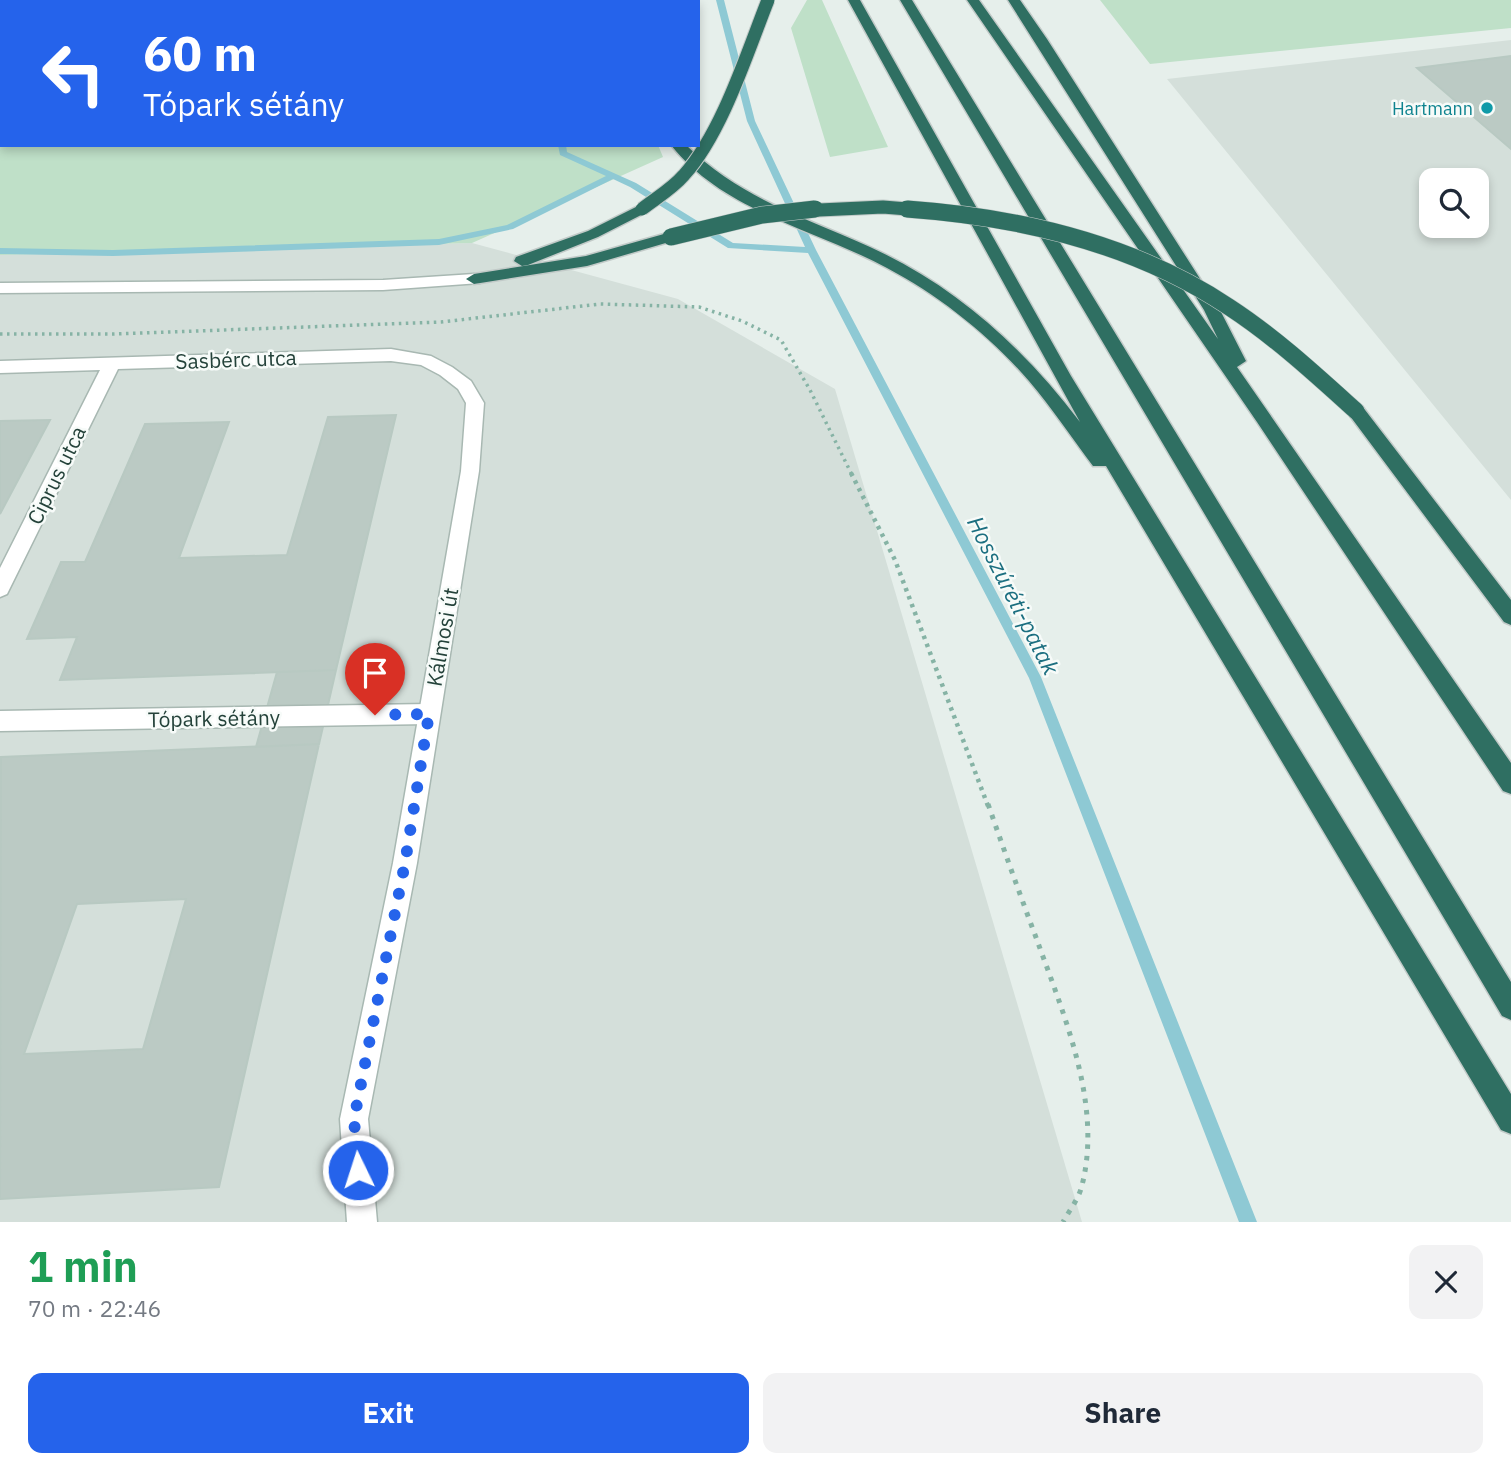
<!DOCTYPE html>
<meta charset="utf-8">
<style>
:root{--surface:#fff;--page:#f2f2f3;--text:#1f2937;--muted:#747a83;--accent:#2563eb}
body{margin:0;font-family:"IBM Plex Sans",sans-serif;background:var(--page);color:var(--text);height:100vh;display:flex;flex-direction:column;font-size:26px;white-space:nowrap}
*{box-sizing:border-box;margin:0}
p{font-size:23px;color:var(--muted)}
.icon{flex:none;width:38px;height:38px;fill:none;stroke:currentColor;stroke-width:2;stroke-linecap:round;stroke-linejoin:round}
.map{position:relative;height:1222px;overflow:hidden}
.panel{display:flex;flex-direction:column;background:var(--surface);flex:1}
.panel>*{flex:none}
.banner{position:absolute;left:0px;top:0px;width:700px;height:147px;box-shadow:0 4px 10px #0003;background:#2563eb;color:#fff;overflow:hidden}
.buttons{position:absolute;left:1419px;top:168px;display:grid;gap:14px}
.buttons a{display:grid;place-items:center;width:70px;height:70px;border-radius:14px;background:var(--surface);box-shadow:0 4px 10px #0003;font-size:35px}
.pin{position:absolute;display:grid;place-items:center;width:60px;height:60px;color:#fff;margin:-72px -30px;border-radius:50% 50% 50% 0;rotate:-45deg;box-shadow:0 0 7px #0007}
.pin .icon{rotate:45deg}
.me{position:absolute;width:77px;margin:-38px;rotate:356deg;stroke-linejoin:round;filter:drop-shadow(0 0 5px #0008)}
.turn{display:flex;align-items:center;gap:24px;height:147px;padding:0 28px;font-size:32px}
.turn .icon{width:91px;height:91px;stroke-width:2.5}
.turn b{display:block;font-size:49px;line-height:60px}
.round{display:grid;place-items:center;flex:none;width:74px;height:74px;border-radius:14px;background:var(--page)}
.headline{display:flex;align-items:center;justify-content:space-between;height:119px;padding:0 28px}
h1{font-size:42px;font-weight:700;line-height:52px;color:#1e9e55}
.action{display:flex;gap:14px;margin-top:auto;padding:14px 28px}
.action a{flex:1;height:80px;border-radius:14px;background:var(--accent);color:#fff;font-size:28px;font-weight:700;line-height:80px;text-align:center}
.action a+a{background:var(--page);color:var(--text)}
.map>svg:first-child{display:block}
</style>
<div class="map">
<svg width="1511" height="1222" viewBox="0 0 1511 1222">
<rect width="100%" height="100%" fill="#e6efeb"/>
<path fill="#d4dfda" fill-rule="evenodd" d="M1511 40V500L1167 79ZM1432 180H1477V226H1432Z
M472 243 678 299 835 389 1082 1222H0V255Z"/>
<path fill="#bfe0c8" d="M0 0H623L2 2V145H658L663 157 472 243 0 255Z
M807 0H822L888 147 830 157 791 28Z
M1100 0H1511V28L1150 64Z"/>
<g fill="none" stroke-linecap="round" stroke-linejoin="round">
<path fill="#8ec9d4" fill-rule="evenodd" d="M533 0H541V2H534Z
M716 0H724L755 121 816 250 1041 677 1257 1222H1239L1029 678 808 253 728 248 630 187 613 179 513 229 439 245 113 256 0 254V248L113 250 439 239 507 225 606 176 560 155 558 145H566L567 152 636 183 733 243 805 247 747 121Z"/>
</g>
<path fill="#bbcac4" stroke="#b8c9c2" stroke-width="2" fill-rule="evenodd" d="M1511 56V149L1417 68Z
M396 415 336 670 60 680 77 637 27 639 61 562H85L145 424 229 422 179 558 287 555 328 417Z
M50 420 0 514V421Z
M336 670 319 744 256 747 277 672Z
M319 744 219 1187 0 1199 1 757ZM186 899 143 1049 24 1054 77 904Z"/>
<g fill="none" stroke-linecap="round" stroke-linejoin="round">
<g stroke="#a8b8b2" stroke-width="3">
<path id="pedestrian" d="M429 704 437 707 440 714 437 721 429 724 0 731V711Z"/>
</g>
<g stroke="#a8b8b2" stroke-width="3">
<path id="minor" d="M474 274 482 279 480 283 383 290 0 293V283L383 280Z
M391 349 431 356 452 367 471 381 484 403 479 471 417 863 368 1119 377 1222H347L340 1119 393 863 461 471 466 403 458 389 440 375 421 365 391 361 118 369 7 594 0 597V568L100 370 0 373V361Z"/>
</g>
<g stroke="#c2cac8" stroke-width="3">
<path id="motorway" d="M637 0H649V2H637Z
M848 0H860L1071 376 1511 1094V1134L1501 1130 1106 466H1093C1072 438 1052 408 1029 381 990 336 940 296 887 268 815 229 724 212 671 145H686C741 199 803 216 870 247 956 286 1024 348 1080 422Z
M900 0H912L1511 982V1020L1502 1016Z
M967 0H979L1218 339 1204 310 1008 0H1020L1047 39 1220 310 1246 361 1237 367 1511 763V794L1503 791 1257 422Z
M642 204 650 209 647 212 598 237 528 265 522 266 514 261 516 257 588 231Z
M671 232 676 234 679 237 676 240 587 266 474 284 466 279 474 274 586 256Z
M1356 404 1362 406 1511 600V625L1504 622 1350 416 1347 411 1350 406Z"/>
</g>
<path stroke="#86b3a5" stroke-width="3.5" stroke-dasharray="2.5 4.5" stroke-linecap="butt" d="M0 334H114L441 322 600 304 699 307 742 321 781 340 810 390 852 475"/>
<path stroke="#86b3a5" stroke-width="4.5" stroke-dasharray="3.5 5" stroke-linecap="butt" d="M851 473 895 560 988 806"/>
<path stroke="#86b3a5" stroke-width="5" stroke-dasharray="4.5 7" stroke-linecap="butt" d="M988 804C1004 850 1020 895 1037 940 1064 1016 1104 1107 1081 1189 1077 1201 1069 1211 1063 1222"/>
<use href="#pedestrian" fill="#fff" fill-rule="evenodd"/>
<use href="#minor" fill="#fff" fill-rule="evenodd"/>
<use href="#motorway" fill="#2f6f62" fill-rule="evenodd"/>
<g stroke="#c2cac8" stroke-width="15" stroke-linecap="butt">
<path id="motorway-bridge-far1" d="M642 209C656 198 672 189 684 175 722 133 747 53 768 0
M798 211 883 207 932 211"/>
</g>
<g stroke="#c2cac8" stroke-width="18" stroke-linecap="butt">
<path id="motorway-bridge" d="M907 209C1018 217 1135 244 1229 307 1275 337 1315 374 1356 411
M671 237 762 215 815 209"/>
</g>
<use href="#motorway-bridge-far1" stroke="#2f6f62" stroke-width="13"/>
<use href="#motorway-bridge" stroke="#2f6f62" stroke-width="17"/>
</g>
<g fill="none" stroke-linecap="round" stroke-linejoin="round">
<path stroke="#2563eb" stroke-width="12" stroke-dasharray="0 21.6" d="M358 1170 354 1119 405 863 429 714 375 715"/>
</g>
<circle fill="#0f9aa8" stroke="#f7fbf9" stroke-width="2.5" cx="1487" cy="108" r="7"/>
<g text-anchor="middle" dominant-baseline="central" stroke-width="5" stroke-linejoin="round" paint-order="stroke">
<g font-size="18" fill="#0d838f" stroke="#f7fbf9" text-anchor="end">
<text x="1473" y="108">Hartmann</text>
</g>
<g font-size="21" fill="#24423a" stroke="#f7fbf9">
<text transform="translate(236 359) rotate(-2)">Sasbérc utca</text>
<text transform="translate(56 475) rotate(-64)">Ciprus utca</text>
<text transform="translate(442 637) rotate(-80)">Kálmosi út</text>
<text transform="translate(214 718) rotate(-1)">Tópark sétány</text>
</g>
<g font-size="23" font-style="italic" fill="#1c6f80" stroke="#f7fbf9">
<text transform="translate(1014 595) rotate(63)">Hosszúréti-patak</text>
</g>
</g>
</svg>
<div class="buttons">
<a><svg class="icon" aria-label="search" viewBox="0 0 24 24"><circle cx="10" cy="10" r="6"/><path d="M15 15l6 6"/></svg></a>
</div>
<div class="pin" style="left:375px;top:715px;background:#d93025"><svg class="icon" aria-label="arrive" viewBox="0 0 24 24"><path d="M6 21V4h12l-3 4 3 4H6"/></svg></div>
<svg class="me" style="left:358px;top:1170px" viewBox="-20 -20 40 40"><circle r="17" fill="#2563eb" stroke="#fff" stroke-width="3"/><path d="M0-11L8 9 0 5-8 9z" fill="#fff"/></svg>
<div class="banner">
<div class="turn"><svg class="icon" aria-label="left" viewBox="0 0 24 24"><path d="M17 20v-9H6M10 6l-5 5 5 5"/></svg><div><b>60 m</b>Tópark sétány</div></div>
</div>
</div>
<section class="panel">
<div class="headline"><div><h1>1 min</h1><p>70 m · 22:46</p></div><a class="round"><svg class="icon" aria-label="close" viewBox="0 0 24 24"><path d="M6 6l12 12M18 6L6 18"/></svg></a></div>
<div class="action"><a>Exit</a><a>Share</a></div>
</section>
